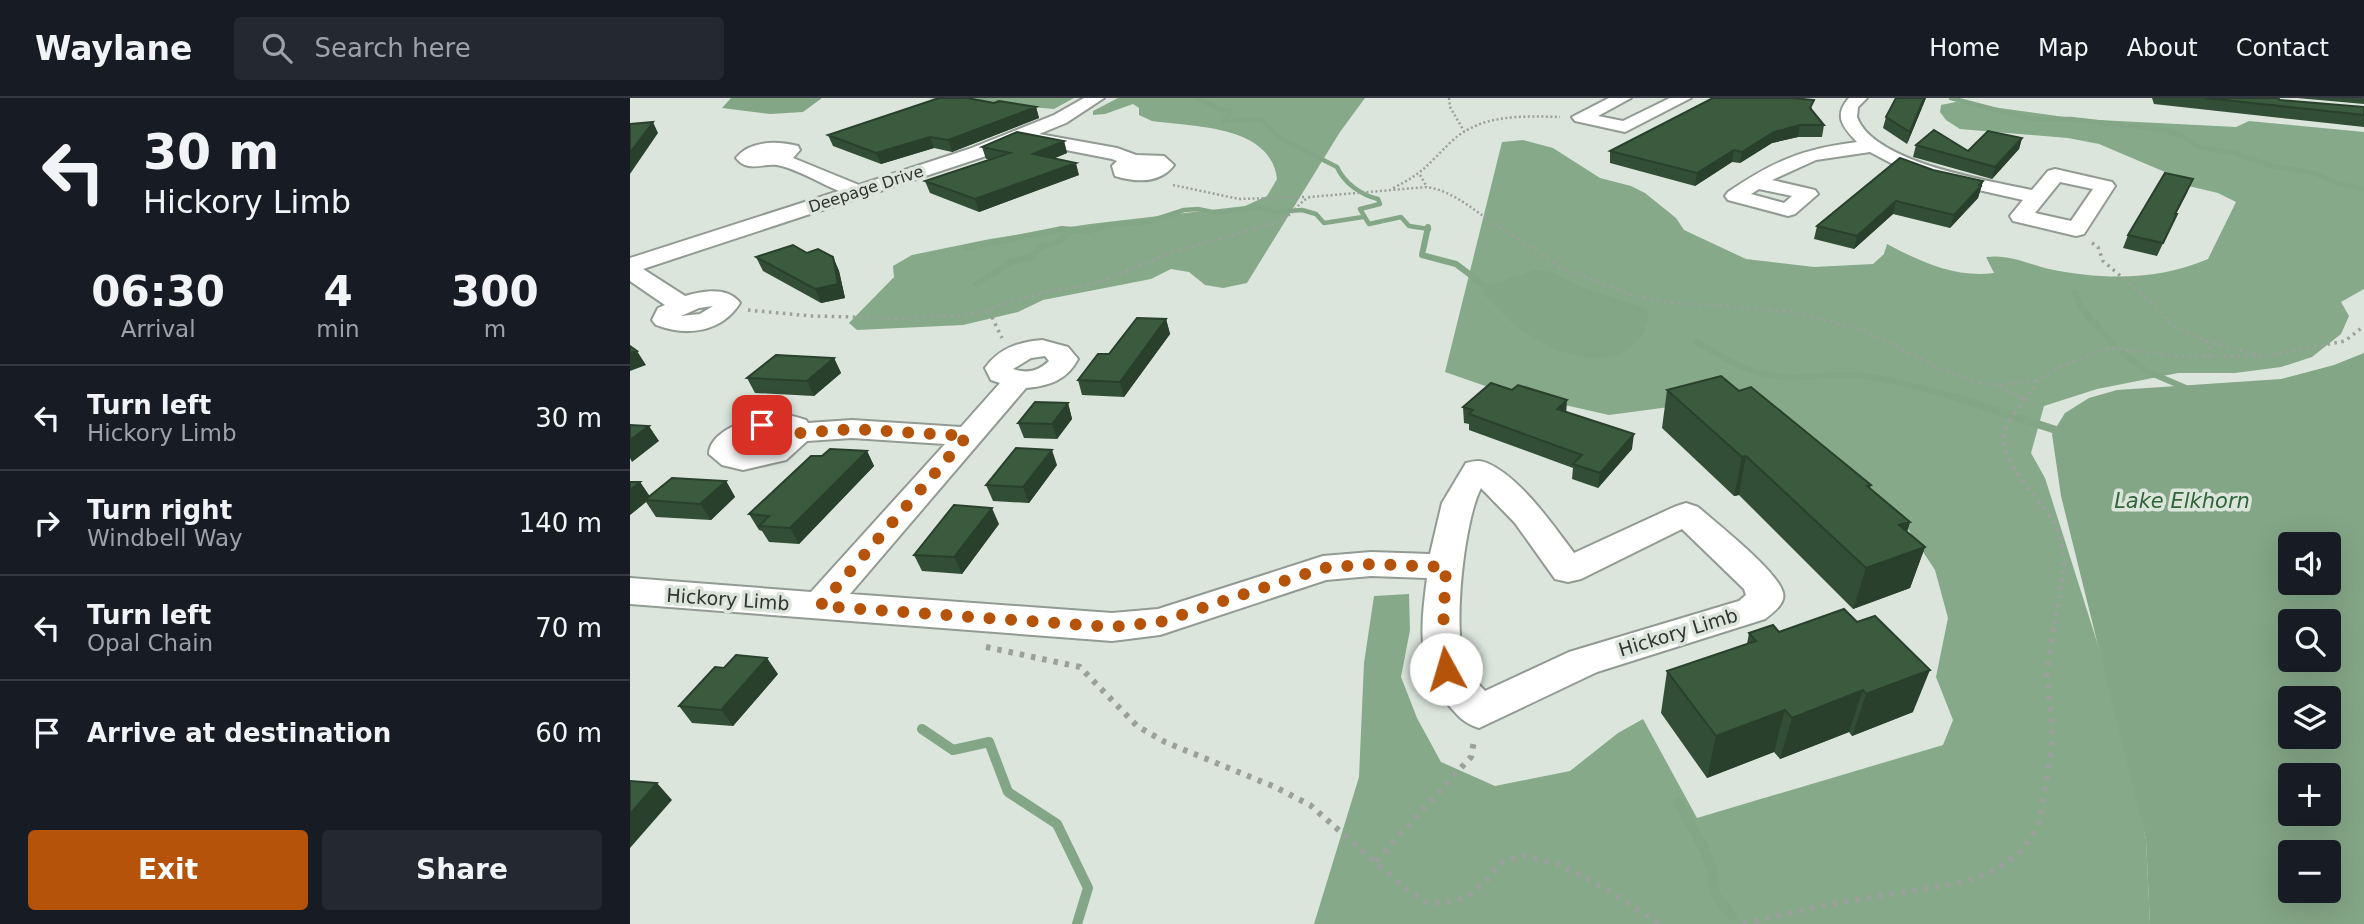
<!DOCTYPE html>
<meta charset="utf-8">
<style>
:root{--surface:#171b24;--page:#242831;--text:#f1f3f6;--muted:#9ea1a6;--line:#363941;--accent:#b45309}
body{margin:0;font-family:"DejaVu Sans",sans-serif;background:var(--page);color:var(--text);height:100vh;display:flex;flex-direction:column;font-size:26px;white-space:nowrap}
*{box-sizing:border-box;margin:0}
p{font-size:23px;color:var(--muted)}
.icon{flex:none;width:38px;height:38px;fill:none;stroke:currentColor;stroke-width:2;stroke-linecap:round;stroke-linejoin:round}
.map{position:relative;flex:1;overflow:hidden}
.sheet{display:flex;flex-direction:column;background:var(--surface);width:630px}
.sheet>*{flex:none}
.hud{background:#171b24;color:var(--text);overflow:hidden}
.tools{position:absolute;left:1648px;top:434px;display:grid;gap:14px}
.tools a{display:grid;place-items:center;width:63px;height:63px;border-radius:7px;background:var(--surface);box-shadow:0 7px 28px #0002;font-size:35px}
.pin{position:absolute;display:grid;place-items:center;width:60px;height:60px;color:#fff;margin:-30px;border-radius:14px;box-shadow:0 4px 10px #0006}
.me{position:absolute;width:77px;margin:-38px;rotate:354deg;stroke-linejoin:round;filter:drop-shadow(0 0 5px #0008)}
.turn{display:flex;align-items:center;gap:24px;height:147px;padding:0 28px;font-size:32px}
.turn .icon{width:91px;height:91px;stroke-width:2.5}
.turn b{display:block;font-size:49px;line-height:60px}
.eta{display:flex;justify-content:space-evenly;align-items:center;height:119px;text-align:center}
.eta b{font-size:42px;font-weight:800;line-height:49px}
.cta{display:flex;gap:14px;margin-top:auto;padding:14px 28px}
.cta a{flex:1;height:80px;border-radius:7px;background:var(--accent);color:#fff;font-size:28px;font-weight:800;line-height:80px;text-align:center}
.cta a+a{background:var(--page);color:var(--text)}
ul{padding:0;list-style:none}
li{display:flex;align-items:center;gap:21px;height:105px;padding:0 28px;border-top:2px solid var(--line)}
li div{flex:1}
li b{display:block;font-size:26px}
li em{font-style:normal}
header{display:flex;align-items:center;gap:42px;box-sizing:border-box;height:98px;padding:0 35px;background:var(--surface);border-bottom:2px solid var(--line)}
header strong{font-size:33px}
nav{display:flex;gap:38px;margin-inline-start:auto;font-size:24px}
.search{width:490px;height:63px;background:var(--page);display:flex;align-items:center;gap:18px;box-sizing:border-box;padding:0 24px;border-radius:7px;color:var(--muted);font-size:26px}
main{display:flex;flex:1;min-height:0}
.map>svg:first-child{display:block}
</style>
<header>
<strong>Waylane</strong>
<div class="search"><svg class="icon" aria-label="search" viewBox="0 0 24 24"><circle cx="10" cy="10" r="6"/><path d="M15 15l6 6"/></svg>Search here</div>
<nav><a>Home</a><a>Map</a><a>About</a><a>Contact</a></nav>
</header>
<main>
<section class="sheet">
<div class="hud">
<div class="turn"><svg class="icon" aria-label="left" viewBox="0 0 24 24"><path d="M17 20v-9H6M10 6l-5 5 5 5"/></svg><div><b>30 m</b>Hickory Limb</div></div>
</div>
<div class="eta">
<div><b>06:30</b><p>Arrival</p></div>
<div><b>4</b><p>min</p></div>
<div><b>300</b><p>m</p></div>
</div>
<ul>
<li><svg class="icon" aria-label="left" viewBox="0 0 24 24"><path d="M17 20v-9H6M10 6l-5 5 5 5"/></svg><div><b>Turn left</b><p>Hickory Limb</p></div><em>30 m</em></li>
<li><svg class="icon" aria-label="right" viewBox="0 0 24 24"><path d="M7 20v-9h11M14 6l5 5-5 5"/></svg><div><b>Turn right</b><p>Windbell Way</p></div><em>140 m</em></li>
<li><svg class="icon" aria-label="left" viewBox="0 0 24 24"><path d="M17 20v-9H6M10 6l-5 5 5 5"/></svg><div><b>Turn left</b><p>Opal Chain</p></div><em>70 m</em></li>
<li><svg class="icon" aria-label="arrive" viewBox="0 0 24 24"><path d="M6 21V4h12l-3 4 3 4H6"/></svg><div><b>Arrive at destination</b></div><em>60 m</em></li>
</ul>
<div class="cta"><a>Exit</a><a>Share</a></div>
</section>
<div class="map">
<svg width="1734" height="826" viewBox="0 0 1734 826">
<rect width="100%" height="100%" fill="#dbe5dc"/>
<path fill="#86a989" d="M298 0H444L424 11Z
M488 0H735L710 34 617 185 593 190 575 187 559 174 541 171 521 181 413 202 388 214 333 227 227 232 219 225 264 179 263 168 282 157 360 141 460 126 615 108 637 98 647 81C641 27 564 29 522 23L509 17V10L503 6 475 16 463 17V13Z
M1326 4 1449 21 1606 29 1619 23 1734 34V191L1711 204 1719 218 1711 236 1682 259 1651 269 1605 275H1548L1467 291 1414 308 1401 355 1415 380 1468 547 1495 646 1516 741 1520 826H684L729 679 734 565 744 498 779 496 780 532 771 579 787 620 811 664 865 688 940 673 988 635 1013 621 1067 720 1313 647 1323 622 1306 579 1318 520 1305 472 1272 422 1069 305 979 317 864 291 815 274 872 44 893 42 923 50 970 80 1001 88 1015 95 1046 120 1054 132 1116 161 1184 169 1243 166 1254 156 1257 146C1291 164 1325 180 1364 175L1356 159C1378 156 1399 166 1419 171 1473 182 1527 183 1578 161L1606 104 1588 95 1554 87 1535 74 1469 46 1438 40 1330 31 1316 22 1310 14 1311 7Z"/>
<path fill="#83a686" fill-rule="evenodd" d="M101 0H192L173 14 140 16 92 10Z
M905 172 922 174 956 191 1017 211 1019 221 1010 241 989 258 956 260 926 252 888 231 852 195 865 185Z
M1734 255V826H1520L1516 741 1431 398 1422 336 1435 315 1459 300 1487 292 1651 281 1704 267ZM1661 446H1699V485H1661ZM1661 523H1699V562H1661ZM1699 600V639H1661V600ZM1661 677H1699V716H1661ZM1661 754H1699V793H1661Z"/>
<g fill="none" stroke-linecap="round" stroke-linejoin="round">
<path stroke="#83a686" stroke-width="4.5" d="M567 0 590 12 601 13 594 23 631 21 650 40 707 69C714 85 731 97 748 101L750 106 730 111 739 126 771 119 779 128 799 131
M1321 0 1401 21H1441L1535 32 1553 38 1569 49 1604 55 1642 68 1684 75 1710 86 1734 91
M465 131 476 127 517 124 554 112 568 111 587 115 628 109 645 114 672 112 686 116 694 125 733 119"/>
<path stroke="#83a686" stroke-width="6" d="M798 129 792 157 826 166 855 188 866 193
M335 150 432 131 458 133 470 129
M346 186 381 164 400 159 411 149 426 145 442 132
M1445 194 1451 210 1483 246
M1067 244C1094 260 1118 276 1150 279 1173 281 1197 276 1220 277 1259 279 1297 292 1335 302
M1492 255 1516 273 1556 290"/>
<path stroke="#83a686" stroke-width="8" d="M1328 300 1432 334"/>
<path stroke="#83a686" stroke-width="10" d="M292 631 323 652 359 644 378 694 427 726 458 790 447 826
M1048 704 1074 750 1082 771 1085 797 1102 818"/>
<g stroke="#929b93" stroke-width="4">
<path id="minor" d="M454 0H474L436 25 409 36 487 50 506 57 534 58 544 67C530 86 505 84 485 78L482 68 487 63 482 61 390 43 353 59 13 171 55 198C72 193 98 188 110 205 92 234 57 239 26 227L22 222 28 210 35 207 0 183V160L209 93C192 86 165 70 147 67 132 65 118 75 106 60 120 42 147 43 168 48L170 52 163 60 229 87 339 51 424 17ZM83 208 70 216 51 218 69 210Z
M979 0H1001L968 18 993 23 1040 0H1061L995 34 945 23 942 19Z
M1219 0H1237L1228 9 1227 19C1243 65 1360 83 1402 92L1418 73 1425 71 1482 84 1485 88 1454 136 1446 138 1383 123 1380 118 1393 102 1300 81 1274 72 1240 54 1186 62 1142 82 1185 92 1188 96 1165 116 1158 118 1098 102 1095 98 1098 94C1144 63 1172 51 1227 44 1213 29 1203 18 1219 0ZM1430 84 1463 91 1441 123 1405 115ZM1129 91 1162 98 1154 105 1121 96Z
M412 242 438 249 448 261C437 282 419 288 396 290L220 496 482 515 528 511 693 458 741 454 800 456 812 405 836 365C844 363 849 362 857 365 890 379 923 427 944 455L1044 409 1056 405 1068 409C1086 425 1149 474 1153 495 1156 506 1142 515 1135 521L967 574 849 630C833 625 827 617 816 604 786 565 791 527 797 480L741 478 696 482 530 537 482 543 0 506V480L181 494 315 346 222 340 177 343 156 362 113 372 92 367 79 356C79 332 127 316 147 316 157 316 167 319 176 322L178 325 222 322 331 329 370 285 361 282 355 270C369 250 389 244 412 242ZM415 258 419 263C409 273 397 276 383 271L401 260ZM146 334 152 335C140 346 126 355 109 352L125 339ZM851 390 885 425 925 481 938 484 951 481 1052 431 1114 491 1116 497 1109 503 939 554 855 593C848 585 838 577 835 567 822 533 834 422 851 390Z"/>
</g>
<path stroke="#9aa19a" stroke-width="2.5" stroke-dasharray="2 2.5" stroke-linecap="butt" d="M819 0 820 9 834 33
M790 77 797 89
M543 87 609 101 676 99
M763 90C794 75 798 66 822 43 851 16 892 18 930 19
M625 131C636 127 648 125 658 118 667 111 669 104 680 99L797 89C827 94 847 116 873 131"/>
<path stroke="#9aa19a" stroke-width="3.5" stroke-dasharray="2.5 4.5" stroke-linecap="butt" d="M870 129 929 169 1000 196 1028 203 1165 214 1238 234 1304 268 1348 285 1370 287 1409 282
M1462 145 1468 149 1473 163 1522 205 1543 228 1574 242 1628 257
M118 212 181 218 268 220 339 217 414 194 467 185 549 152 631 129
M359 213 372 240
M1574 243 1579 250 1578 260
M1370 288 1395 302
M1395 302 1409 282 1422 272 1480 250 1557 259 1635 258 1715 243 1734 228"/>
<path stroke="#9aa19a" stroke-width="4.5" stroke-dasharray="3.5 5" stroke-linecap="butt" d="M1392 300 1395 302
M1396 300C1389 310 1379 321 1375 331 1364 366 1420 406 1430 438 1439 466 1428 500 1424 528"/>
<path stroke="#9aa19a" stroke-width="6" stroke-dasharray="4.5 7" stroke-linecap="butt" d="M356 549 450 569 507 628 535 644 645 689 680 707 774 789 797 804 815 805 837 799 858 781 869 765 893 758 928 766 973 789 1030 826
M746 763 841 659 844 643
M1113 826 1190 808 1336 784 1369 770 1393 752 1409 725 1423 641 1417 574 1424 527"/>
<use href="#minor" fill="#fff" fill-rule="evenodd"/>
</g>
<path fill="#334e36" d="M1296 0 1277 46 1253 30 1256 19Z
M1522 0H1648L1650 2 1734 9V29L1524 6Z
M1667 0H1734V6Z
M1180 1 1182 12 1194 27 1192 39H1168L1142 45 1110 65 1102 64 1065 88 980 65V53Z
M364 5 406 9 409 20 322 54 304 50 251 66 203 48 198 37Z
M1392 40 1389 51 1362 81 1283 59 1286 47 1338 53Z
M434 43 437 55 424 60 449 77 349 114 300 95 295 83 360 61H356L352 49Z
M1303 72 1353 83 1348 100 1320 130 1263 116 1224 151 1184 141 1187 128Z
M1558 93 1546 116H1547L1527 158 1493 150 1498 137Z
M177 155 203 159 209 173 215 200 191 205 133 173 126 159Z
M536 221 540 236 494 299 452 297 448 282 479 256Z
M204 260 211 275 184 298 125 295 117 280Z
M1037 292 1109 293 1241 387 1240 390 1280 424 1277 434 1295 449 1280 490 1223 511 1109 397 1104 398 1032 330Z
M438 305 442 321 427 341 394 340 388 325Z
M833 309 936 314 1002 351 968 390 942 381 943 370 839 332V326L834 325Z
M237 353 244 368 169 446 139 444 132 433 129 432 119 416 192 358Z
M427 367 399 405 363 403 356 387Z
M96 383 105 399 81 422 26 419 16 404 0 417 10 384 20 399Z
M369 426 332 476 292 473 284 457Z
M1149 534 1283 614 1222 638 1219 634 1150 661 1144 654 1077 680 1031 615 1037 573 1117 546 1119 535Z
M148 576 103 628 62 625 49 608Z"/>
<path fill="#29402c" d="M1294 0H1296L1277 46 1280 34Z
M406 9 409 20 322 54 318 42Z
M23 24 28 35 0 76V55Z
M1170 27 1168 39 1142 45 1110 65 1112 54 1144 34Z
M300 39 304 50 251 66 246 55Z
M1392 40 1389 51 1362 81 1365 69Z
M434 43 437 55 407 68 403 56Z
M1104 52 1102 64 1065 88 1067 75Z
M446 65 449 77 349 114 345 101Z
M1353 83 1348 100 1320 130 1324 117Z
M1266 103 1263 116 1224 151 1227 138Z
M203 159 209 173 215 200 191 205 185 191Z
M536 221 540 236 494 299 490 284Z
M7 253 16 267 0 273V255Z
M204 260 211 275 184 298 177 283Z
M937 302 936 317 927 311Z
M438 305 442 321 427 341 422 326Z
M19 328 29 343 2 364 0 360V342Z
M1004 336 1002 351 968 390 970 375Z
M422 352 427 367 399 405 393 389Z
M237 353 244 368 169 446 160 430Z
M1116 358 1109 397 1104 398 1112 359Z
M96 383 105 399 81 422 70 406Z
M10 384 21 400 15 402 16 404 0 417V392Z
M362 410 369 426 332 476 324 459Z
M1280 424 1269 458 1295 449 1280 490 1223 511 1236 470 1269 427Z
M137 560 148 576 103 628 91 612Z
M1300 572 1283 614 1222 638 1236 596Z
M1233 592 1219 634 1150 661 1162 620Z
M1155 612 1144 654 1077 680 1086 638Z
M27 685 42 702 0 750V716Z"/>
<path fill="#3b5b3f" stroke="#29402c" stroke-width="2" d="M309 0H337L364 5 369 3 406 9 318 42 300 39 246 55 198 37Z
M1083 0H1162L1184 2 1180 10 1194 27H1170L1144 34 1112 54 1104 52 1067 75 980 53Z
M1266 0H1294L1280 34 1256 19Z
M1575 0H1648L1650 2 1734 9V17Z
M23 24 0 55V26Z
M1304 32 1338 53 1358 33 1392 40 1365 69 1286 47Z
M387 34 434 43 403 56 446 65 345 101 295 83 380 55 352 49Z
M1270 60 1303 72 1353 83 1349 87 1351 88 1324 117 1266 103 1227 138 1187 128Z
M1535 75 1563 81 1545 116H1547L1533 145 1498 137Z
M163 147 177 155 188 151 203 159 208 186 185 191 126 159Z
M507 220 536 221 490 284 448 282 468 256H479Z
M0 248 7 253 0 255Z
M146 257 204 260 177 283 117 280Z
M1091 278 1109 293 1121 289 1241 387 1237 388 1280 424 1269 427 1295 449 1236 470 1116 358 1112 359 1037 292Z
M861 285 882 292 888 287 937 302 927 311 1004 336 970 375 943 366 952 357 839 316 843 312 833 309Z
M405 304 438 305 422 326 388 325Z
M0 327 19 328 0 342Z
M386 350 422 352 393 389 356 387Z
M200 351 237 353 160 430 129 428 139 418 119 416 181 358H192Z
M42 380 96 383 70 406 15 402Z
M0 384H10L0 392Z
M324 407 362 410 324 459 284 457Z
M1214 511 1227 524 1245 518 1300 572 1236 596 1233 592 1162 620 1155 612 1086 638 1037 573 1126 543 1119 535 1143 527 1149 534Z
M106 557 137 560 91 612 49 608 85 569 94 570Z
M0 683 27 685 0 716Z"/>
<g fill="none" stroke-linecap="round" stroke-linejoin="round">
<path stroke="#b45309" stroke-width="12" stroke-dasharray="0 21.6" d="M132 327 158 325 165 328 169 335 222 331 337 338 190 508 482 529 530 524 693 470 741 466 816 469 812 554 816 571"/>
</g>
<g text-anchor="middle" dominant-baseline="central" stroke-width="7" stroke-linejoin="round" paint-order="stroke">
<g font-size="16" fill="#313431" stroke="#dbe5dc">
<text transform="translate(236 91) rotate(-18)">Deepage Drive</text>
</g>
<g font-size="19" fill="#313431" stroke="#dbe5dc">
<text transform="translate(98 501) rotate(4)">Hickory Limb</text>
<text transform="translate(1048 534) rotate(-17)">Hickory Limb</text>
</g>
<g font-size="21" font-style="italic" fill="#326539" stroke="#dbe5dc">
<text x="1552" y="403">Lake Elkhorn</text>
</g>
</g>
</svg>
<div class="tools">
<a><svg class="icon" aria-label="sound" viewBox="0 0 24 24"><path d="M4 9h4l5-4v14l-5-4H4zM17 9q2 3 0 6"/></svg></a>
<a><svg class="icon" aria-label="search" viewBox="0 0 24 24"><circle cx="10" cy="10" r="6"/><path d="M15 15l6 6"/></svg></a>
<a><svg class="icon" aria-label="layers" viewBox="0 0 24 24"><path d="M12 4l9 5-9 5-9-5zM3 14l9 5 9-5"/></svg></a>
<a>+</a>
<a>−</a>
</div>
<div class="pin" style="left:132px;top:327px;background:#d93025"><svg class="icon" aria-label="arrive" viewBox="0 0 24 24"><path d="M6 21V4h12l-3 4 3 4H6"/></svg></div>
<svg class="me" style="left:816px;top:571px" viewBox="-20 -20 40 40"><circle r="19" fill="#fff"/><path d="M0-13L10 11 0 6-10 11z" fill="#b45309"/></svg>
</div>
</main>
